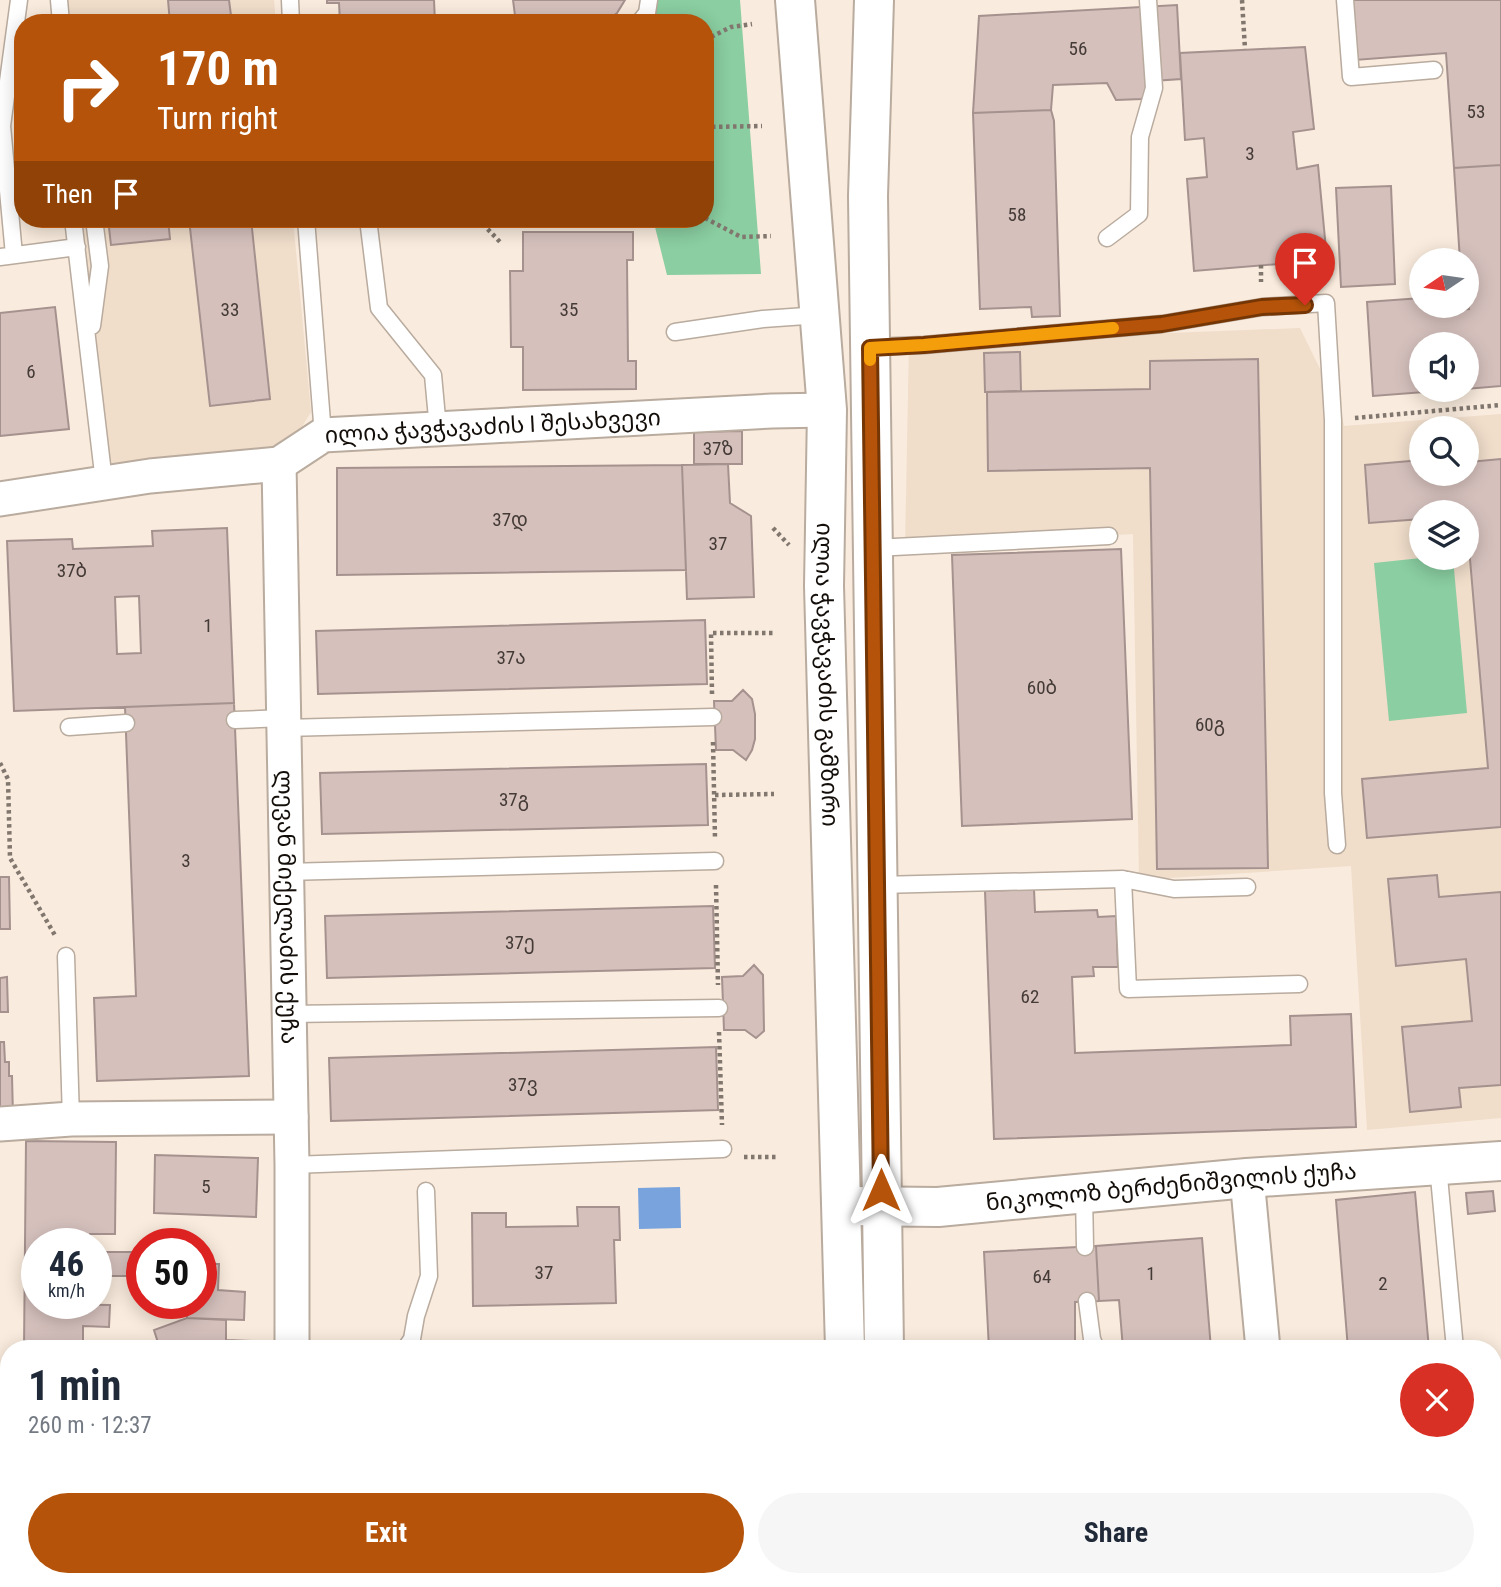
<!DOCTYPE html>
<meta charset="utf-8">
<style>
:root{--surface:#fff;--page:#f6f6f7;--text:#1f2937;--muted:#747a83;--accent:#b45309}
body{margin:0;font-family:"Roboto Condensed","Noto Sans Georgian",sans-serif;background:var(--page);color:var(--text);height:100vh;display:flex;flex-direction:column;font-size:26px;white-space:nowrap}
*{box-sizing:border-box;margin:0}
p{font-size:23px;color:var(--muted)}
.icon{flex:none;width:38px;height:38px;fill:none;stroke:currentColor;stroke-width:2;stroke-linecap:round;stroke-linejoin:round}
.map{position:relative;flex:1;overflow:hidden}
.details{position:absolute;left:0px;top:1340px;width:1502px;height:247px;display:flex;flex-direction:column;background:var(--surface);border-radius:28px 28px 0 0;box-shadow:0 4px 18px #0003}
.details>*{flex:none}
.hud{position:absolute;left:14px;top:14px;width:700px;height:214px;border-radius:28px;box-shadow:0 4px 18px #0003;background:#b45309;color:#fff;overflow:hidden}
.needle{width:46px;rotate:257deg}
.controls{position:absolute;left:1409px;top:248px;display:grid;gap:14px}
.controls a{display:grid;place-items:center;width:70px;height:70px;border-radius:50%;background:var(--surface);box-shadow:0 4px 18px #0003;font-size:35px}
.speed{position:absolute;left:21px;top:1228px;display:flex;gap:14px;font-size:35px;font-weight:700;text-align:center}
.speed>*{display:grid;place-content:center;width:91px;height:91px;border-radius:50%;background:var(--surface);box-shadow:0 4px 18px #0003;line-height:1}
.speed small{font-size:18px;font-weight:400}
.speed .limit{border:10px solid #d22;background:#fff;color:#111}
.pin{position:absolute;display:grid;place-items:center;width:60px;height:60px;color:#fff;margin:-72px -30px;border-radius:50% 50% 50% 0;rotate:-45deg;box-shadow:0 0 7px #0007}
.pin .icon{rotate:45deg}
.me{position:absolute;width:77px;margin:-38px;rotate:0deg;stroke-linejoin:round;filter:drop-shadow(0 0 5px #0008)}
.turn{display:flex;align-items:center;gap:24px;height:147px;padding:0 28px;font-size:32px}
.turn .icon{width:91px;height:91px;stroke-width:2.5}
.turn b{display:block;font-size:49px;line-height:60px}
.then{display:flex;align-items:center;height:66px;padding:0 28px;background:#0003;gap:14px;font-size:26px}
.round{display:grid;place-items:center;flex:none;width:74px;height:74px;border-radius:37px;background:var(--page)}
.headline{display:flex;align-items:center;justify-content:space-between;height:119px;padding:0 28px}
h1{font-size:42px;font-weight:700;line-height:52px}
.action{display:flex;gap:14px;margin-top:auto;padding:14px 28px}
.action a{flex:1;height:80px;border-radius:42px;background:var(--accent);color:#fff;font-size:28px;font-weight:700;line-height:80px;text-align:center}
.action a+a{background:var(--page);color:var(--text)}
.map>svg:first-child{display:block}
</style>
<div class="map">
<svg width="1501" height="1587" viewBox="0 0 1501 1587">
<rect width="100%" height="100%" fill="#f9ebdd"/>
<path fill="#f0ddca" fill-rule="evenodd" d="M51 0H274L276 23H53Z
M73 219H293L311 412 279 464 104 482Z
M1300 328 1341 412 1344 426 1501 414V1118L1367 1130 1351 866 1139 880 1133 534 905 547 909 343ZM1421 429H1466V474H1421ZM1421 513H1466V558H1421Z
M303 1578 535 1579V1587H303Z
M1101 1578 1102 1587H911V1579Z"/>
<path fill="#8acea1" d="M657 0H740L761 274 667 275 654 223 648 219H705V23H648Z
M1421 558H1453L1467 713 1389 721 1374 563Z"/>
<path fill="#79a3dd" d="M680 1187 681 1228 639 1229 638 1188Z"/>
<path fill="#d5c0bc" stroke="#a5918e" stroke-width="2" fill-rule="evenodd" d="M168 0H229L232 23H170Z
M327 0H434L435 23H340L339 3H327Z
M513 0H625L617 13 607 21 578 23H516Z
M1351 0H1501V165L1454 168 1446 53 1355 60Z
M1177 5 1181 79 1153 81 1142 99 1116 100 1107 83 1053 85 1051 110 973 113 979 16Z
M1305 47 1314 129 1293 132 1297 169 1318 165 1327 260 1194 271 1187 179 1207 177 1204 138 1185 140 1180 53Z
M1051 110 1054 121 1060 316 1032 317 1031 307 980 309 973 113Z
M1501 165V386L1466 389V345H1421V390H1451L1373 396 1367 302 1421 298V306H1454V310L1469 309 1466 261H1460L1454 168Z
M1391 186 1395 284 1341 287 1336 188Z
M108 219H168L170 239 111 245Z
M189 219H251L270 399 210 406Z
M523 232H633V260H627L628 361H636V389L523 390V347H511L510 271H523Z
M55 307 69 429 0 436V313Z
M1020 352 1021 391 985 392 984 353Z
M1258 359 1268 868 1157 869 1150 468 988 471 987 392 1150 389V361Z
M742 431V464H694V432Z
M1468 456 1469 462 1501 459V827L1367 838 1362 779 1488 768 1466 513H1421V519L1369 523 1365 465 1421 460V474H1466Z
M728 464 730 503 751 516 754 597 687 599 682 465Z
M682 465 686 570 337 575V468Z
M227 528 234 703 14 711 7 541 72 539 73 549 153 546 152 531ZM139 596 141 653 117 654 115 597Z
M1121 549 1132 819 962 826 952 555Z
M705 620 707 684 318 694 316 631Z
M743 690 752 699 755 714V739L752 750 746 760 733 750H716L714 701H732Z
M234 703 249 1076 97 1081 94 998 136 996 125 707Z
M706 764 708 825 322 834 320 773Z
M1437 875 1439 897 1501 892V1085L1459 1088 1461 1107 1410 1112 1402 1027 1472 1021 1466 959 1396 966 1388 879Z
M0 877H9L10 929H0Z
M1034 889 1035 912 1097 910 1098 917 1116 916 1118 967H1093L1094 976 1072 977 1075 1053 1291 1045 1290 1016 1351 1014 1356 1127 994 1139 985 891Z
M713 906 715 968 327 978 325 916Z
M754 965 763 975 764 1031 756 1038 745 1030H724L722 977 743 976Z
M7 977 8 1012H0V978Z
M0 1042H4L5 1062H9V1076H12L13 1116H0Z
M716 1047 718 1110 331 1121 329 1058Z
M26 1141 116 1142 115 1234H90V1244H37V1304L110 1305 109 1327 83 1326V1349H24Z
M155 1155 258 1158 256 1217 154 1213Z
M1493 1191 1495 1211 1468 1214 1466 1193Z
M1415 1192 1429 1349H1348L1336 1200Z
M577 1207H619L620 1240H614L616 1303 473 1306 472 1213H506V1227L578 1226Z
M1202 1238 1211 1349H1123L1119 1300 1099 1301 1096 1246Z
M1096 1246 1099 1301 1075 1302V1349H989L984 1252Z
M96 1252H142V1276H96Z
M201 1264H219L218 1290 245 1292 244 1320 187 1318V1304H201Z
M187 1318 226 1320V1340L251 1341V1349H160L154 1330Z
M8 1548 9 1578H81V1587H4V1581H8Z
M150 1578H230V1587H150Z
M333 1578H493V1587H333Z
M629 1578H652L661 1587H618Z
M973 1578H1096V1587H974Z
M1147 1578H1231V1587H1148Z
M1348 1578H1406V1587H1349Z"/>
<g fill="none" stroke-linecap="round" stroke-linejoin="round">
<g stroke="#b9ab9e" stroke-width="19">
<path id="service" d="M59 0 61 23
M290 0 291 23
M1345 0 1351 77 1434 70
M639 23 647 13 649 0
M73 219 104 482
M306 219 323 435
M368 219 379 308 433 375 438 429
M1107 238 1139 214 1140 137 1154 88 1148 0
M14 255 2 126 19 0
M0 257 77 247
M92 326 100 266 94 219
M675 332 763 319 820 315
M870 347 924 345 1162 324 1262 307 1326 303 1333 420V793L1337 845
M874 548 1109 536
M235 720 284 718
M69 727 126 723
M284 728 713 717
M285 872 715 861
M1123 879 1174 889 1247 887
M879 885 1123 879 1128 989 1299 984
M66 956 71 1119
M288 1014 719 1008
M292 1165 723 1149
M1438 1166 1455 1349
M1084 1195 1085 1247
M1087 1301 1092 1339 1096 1349
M405 1349 412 1339 416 1316 429 1276 426 1191
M702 1578 785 1584 849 1579
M1127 1578V1587
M317 1587V1578
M942 1587V1578"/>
</g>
<g stroke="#b9ab9e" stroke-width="37">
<g id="minor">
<path id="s1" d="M279 464 292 1165V1349"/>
<path id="s2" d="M0 499 150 476 279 464 323 435 772 411 827 410"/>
<path d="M0 1124 71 1119 291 1117"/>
<path d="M1247 1178 1263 1349"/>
<path d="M1283 1578 1284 1587"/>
<path d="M289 1587V1578"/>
</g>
</g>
<g stroke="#b9ab9e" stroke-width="42">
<g id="tertiary">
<path id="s3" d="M848 1206 938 1207 1247 1178 1501 1161"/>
</g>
</g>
<g stroke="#b9ab9e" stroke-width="42">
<g id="secondary">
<path id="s4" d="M795 0 827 410 824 586 845 1349"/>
<path d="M874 0 868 196 884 1349"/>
<path d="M849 1578V1587"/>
<path d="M890 1578 891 1587"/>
</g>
</g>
<path stroke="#81776e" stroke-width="4.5" stroke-dasharray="3.5 3.5" stroke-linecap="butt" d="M1242 0 1245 49
M705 40 731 27 752 24
M705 127 762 126
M705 218 741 237 771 236
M478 219 502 244
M1261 265V282
M1355 418 1501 405
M773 528 789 545
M712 694 711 633H774
M713 742 715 838
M0 763 8 779 10 858 56 937
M715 795 774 794
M716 885 718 985
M719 1032 722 1125
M744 1157H779
M0 1400H9"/>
<use href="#service" stroke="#fff" stroke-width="16"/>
<use href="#minor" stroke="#fff" stroke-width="33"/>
<use href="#tertiary" stroke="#fff" stroke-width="38"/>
<use href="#secondary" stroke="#fff" stroke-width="38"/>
</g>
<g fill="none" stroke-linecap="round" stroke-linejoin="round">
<g stroke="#753606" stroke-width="18">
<path id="route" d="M881 1190 870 348 924 345 1162 324 1262 307 1305 305"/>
</g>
<use href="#route" stroke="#b45309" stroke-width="12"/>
<path stroke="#f59e0b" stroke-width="12" d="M870 360V348L924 345 1113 328"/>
</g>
<g text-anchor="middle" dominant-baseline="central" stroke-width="5" stroke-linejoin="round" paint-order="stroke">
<g font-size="19" fill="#443a36">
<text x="1078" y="48">56</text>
<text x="1476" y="111">53</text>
<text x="1250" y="153">3</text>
<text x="1017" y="214">58</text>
<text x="230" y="309">33</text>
<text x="569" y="309">35</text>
<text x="31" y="371">6</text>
<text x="718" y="448">37ზ</text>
<text x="510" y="519">37დ</text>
<text x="718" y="543">37</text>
<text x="72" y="570">37ბ</text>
<text x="208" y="625">1</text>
<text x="511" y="657">37ა</text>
<text x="1042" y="687">60ბ</text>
<text x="1210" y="724">60გ</text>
<text x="514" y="799">37გ</text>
<text x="186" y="860">3</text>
<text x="520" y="942">37ე</text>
<text x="1030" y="996">62</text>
<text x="523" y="1084">37ვ</text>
<text x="206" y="1186">5</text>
<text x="544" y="1272">37</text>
<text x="1151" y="1273">1</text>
<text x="1042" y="1276">64</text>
<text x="1383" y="1283">2</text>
</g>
<g font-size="23" fill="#130e09" stroke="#f9ebdd">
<text stroke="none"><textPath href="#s2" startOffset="504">ილია ჭავჭავაძის I შესახვევი</textPath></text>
<text stroke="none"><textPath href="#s4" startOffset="676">ილია ჭავჭავაძის გამზირი</textPath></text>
<text stroke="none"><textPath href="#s1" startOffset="443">ლევან მიქელაძის ქუჩა</textPath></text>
<text stroke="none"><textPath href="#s3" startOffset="324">ნიკოლოზ ბერძენიშვილის ქუჩა</textPath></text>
</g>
</g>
</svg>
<div class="controls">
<a><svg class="needle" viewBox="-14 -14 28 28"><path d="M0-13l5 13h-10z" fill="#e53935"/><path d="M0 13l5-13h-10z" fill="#747a83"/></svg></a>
<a><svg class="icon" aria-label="sound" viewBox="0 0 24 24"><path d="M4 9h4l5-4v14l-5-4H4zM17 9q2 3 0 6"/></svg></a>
<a><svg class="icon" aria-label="search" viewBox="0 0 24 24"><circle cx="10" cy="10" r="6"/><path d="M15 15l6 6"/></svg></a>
<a><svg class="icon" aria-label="layers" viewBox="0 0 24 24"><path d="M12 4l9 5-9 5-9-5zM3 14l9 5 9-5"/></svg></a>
</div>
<div class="speed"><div>46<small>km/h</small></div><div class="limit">50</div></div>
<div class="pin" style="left:1305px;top:305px;background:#d93025"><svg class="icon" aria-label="arrive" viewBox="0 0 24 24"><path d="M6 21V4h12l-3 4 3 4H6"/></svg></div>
<svg class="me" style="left:881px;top:1190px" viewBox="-20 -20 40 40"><path d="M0-17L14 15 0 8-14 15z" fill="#b45309" stroke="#fff" stroke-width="4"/></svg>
<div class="hud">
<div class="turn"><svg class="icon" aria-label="right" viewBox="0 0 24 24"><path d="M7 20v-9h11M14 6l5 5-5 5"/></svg><div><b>170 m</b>Turn right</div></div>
<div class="then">Then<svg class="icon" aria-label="arrive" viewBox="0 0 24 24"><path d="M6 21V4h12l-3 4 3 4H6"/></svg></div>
</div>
<section class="details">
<div class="headline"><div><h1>1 min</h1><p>260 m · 12:37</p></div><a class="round" style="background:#d93025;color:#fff"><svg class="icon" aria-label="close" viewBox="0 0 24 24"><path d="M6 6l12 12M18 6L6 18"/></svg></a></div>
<div class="action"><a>Exit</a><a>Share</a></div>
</section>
</div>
